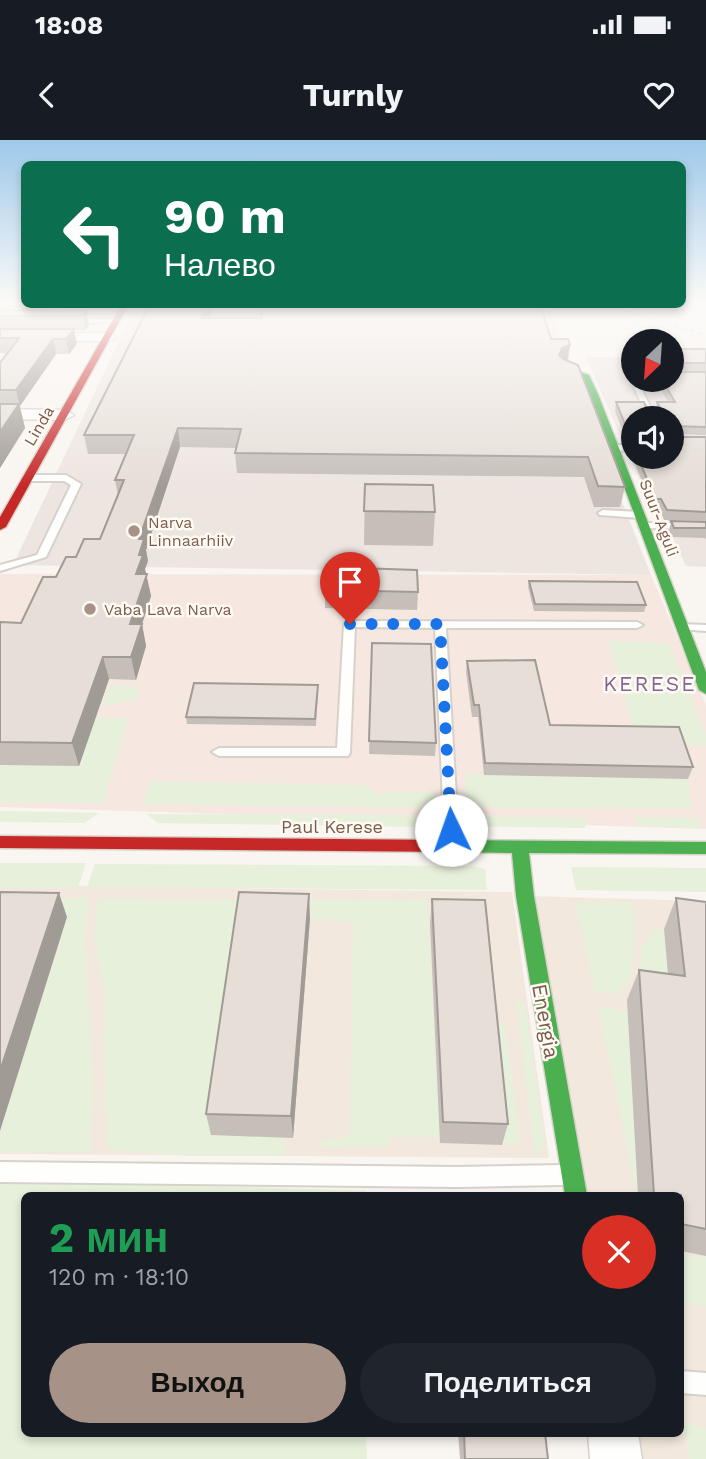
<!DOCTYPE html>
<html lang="ru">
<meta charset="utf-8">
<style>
:root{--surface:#171b24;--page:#20242c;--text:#f1f3f6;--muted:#9ea1a6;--accent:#a69286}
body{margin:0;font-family:"Work Sans",sans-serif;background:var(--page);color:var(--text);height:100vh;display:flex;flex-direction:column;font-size:26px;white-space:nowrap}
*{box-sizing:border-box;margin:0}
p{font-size:23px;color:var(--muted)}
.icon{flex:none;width:38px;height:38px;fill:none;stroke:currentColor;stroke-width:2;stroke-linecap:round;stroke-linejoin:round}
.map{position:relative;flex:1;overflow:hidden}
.details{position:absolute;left:21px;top:1052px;width:663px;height:245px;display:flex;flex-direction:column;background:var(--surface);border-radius:10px;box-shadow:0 4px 10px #0003}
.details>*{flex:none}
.banner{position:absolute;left:21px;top:21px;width:665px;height:147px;border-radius:10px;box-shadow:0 4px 10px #0003;background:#0b6e4f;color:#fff;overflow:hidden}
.needle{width:46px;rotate:205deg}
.buttons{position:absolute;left:621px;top:189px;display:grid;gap:14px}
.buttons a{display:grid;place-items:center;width:63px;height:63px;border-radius:50%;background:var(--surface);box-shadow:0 4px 10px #0003;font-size:35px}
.pin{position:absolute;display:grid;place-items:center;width:60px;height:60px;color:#fff;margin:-72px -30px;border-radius:50% 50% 50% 0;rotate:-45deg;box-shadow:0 0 7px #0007}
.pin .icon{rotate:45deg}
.me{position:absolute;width:77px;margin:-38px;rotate:357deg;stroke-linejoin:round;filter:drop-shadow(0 0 5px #0008)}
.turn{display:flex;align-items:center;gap:24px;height:147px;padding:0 28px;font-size:32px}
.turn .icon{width:91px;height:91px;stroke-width:2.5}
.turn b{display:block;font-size:49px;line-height:60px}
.round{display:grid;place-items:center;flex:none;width:74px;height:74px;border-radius:37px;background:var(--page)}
.summary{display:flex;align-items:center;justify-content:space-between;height:119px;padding:0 28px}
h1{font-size:42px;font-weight:700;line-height:52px;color:#1e9e55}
.primary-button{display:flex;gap:14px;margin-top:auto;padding:14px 28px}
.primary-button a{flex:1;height:80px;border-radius:42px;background:var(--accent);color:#111;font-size:28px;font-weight:700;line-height:80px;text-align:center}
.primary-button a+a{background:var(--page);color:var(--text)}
.status{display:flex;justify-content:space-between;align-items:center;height:49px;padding:0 35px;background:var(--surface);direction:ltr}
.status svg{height:19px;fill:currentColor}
header{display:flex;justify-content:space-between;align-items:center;height:91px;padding:0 28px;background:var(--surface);font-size:32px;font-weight:700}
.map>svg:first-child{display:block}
</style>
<div class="status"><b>18:08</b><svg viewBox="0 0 49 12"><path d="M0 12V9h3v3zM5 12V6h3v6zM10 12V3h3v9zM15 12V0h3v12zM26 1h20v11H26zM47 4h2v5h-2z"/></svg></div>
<header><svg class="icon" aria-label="back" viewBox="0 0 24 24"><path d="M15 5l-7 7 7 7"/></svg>Turnly<svg class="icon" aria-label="heart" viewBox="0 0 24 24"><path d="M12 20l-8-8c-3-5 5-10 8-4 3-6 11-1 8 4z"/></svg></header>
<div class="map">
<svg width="706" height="1319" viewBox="0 0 706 1319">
<rect width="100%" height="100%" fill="#f9f5f0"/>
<path fill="#f2e8de" d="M0 745 512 752 549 1018 0 1014Z
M525 756 706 761V1319H626L622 1293H681V1055H579Z"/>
<path fill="#f6e8e1" d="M0 434 651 435 706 565V689L0 667Z"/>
<path fill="#ede5e0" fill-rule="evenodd" d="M548 164 565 218 651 435 13 425 136 165Z
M586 217H633L634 240H672V217H706V427L686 426 651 350 642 345ZM634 278H672V317H634Z"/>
<path fill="#e7f0db" d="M608 501 669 503 706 595V605H677L636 598Z
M107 545 138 547 136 561 102 565Z
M95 578H129L103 663 0 662V625L79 626Z
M464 634 688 639 692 668 468 667Z
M149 641 365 645 377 653 435 652 436 668 143 664Z
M0 671 99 673 84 683 0 682Z
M146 674 437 675 435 684 421 687 158 683Z
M461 676 587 678 585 688 465 686Z
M635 677 699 678 702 688 638 686Z
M0 723H86L78 748H0Z
M95 724 471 726 485 729 487 750 87 747Z
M571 727 706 728V752L576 750Z
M24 758H89L85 800 93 939 91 1012H0V991L67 778Z
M98 759 427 760 440 997H390V1006L319 1007 322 1000 350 997 353 782 310 778 309 768 211 994 284 997 285 1015 191 1016 108 1010 104 919 105 859 94 795Z
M575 762H633L635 792 631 839 618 854 595 852Z
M664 789 672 866 640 862 641 808 653 790Z
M516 858 525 865 545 1006 535 1018Z
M598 867 628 871 638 1055H637Z
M491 883H505L520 1001 502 1005Z
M0 1039 366 1051V1055H24V1293H366L367 1319H0Z
M681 1115 706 1117V1166L681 1163Z
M683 1282 706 1289V1319H690Z"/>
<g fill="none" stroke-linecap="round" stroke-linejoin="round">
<g stroke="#d7d1cb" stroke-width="4">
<path id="lane" d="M118 179 120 182 71 183 68 181 71 179Z
M628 234H634V240H637L656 278H648Z
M613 305H634V311L610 310 609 308Z
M66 335 81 344 46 417 0 431V425L37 415 71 345 64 341H28L23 338 28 335Z
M603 370 639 372 644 375 639 378 600 375 598 373Z
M639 383H706V389L642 388 639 387Z
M350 481 637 482 643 485 637 488H446L459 706 457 710H447L445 706 435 488 355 487 350 613 348 616H219L212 612 219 608H337L344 484Z
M682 484 706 485V491L678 489V485Z
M0 1022 457 1027 562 1025 569 1028 572 1035 569 1042 562 1045 457 1047 0 1042Z
M681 1231 706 1233V1255L681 1253Z"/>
</g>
<g stroke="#d7d1cb" stroke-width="3">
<path id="street" d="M0 193H110L117 197 110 201H0Z
M0 269 65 270 74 275 65 280 0 279Z
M588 1293H638L642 1319H590Z"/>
</g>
<g stroke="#d9d2cb" stroke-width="3">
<path id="fast" d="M568 228 589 235 598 254 706 532V554L699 550 590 254 583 239 565 233 564 231Z
M450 700 706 702V714L529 713 534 756 587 1055H565L516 756 512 713 450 712 444 710 442 706 444 702Z"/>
</g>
<g stroke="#d9d2cb" stroke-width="3">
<path id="jam" d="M122 164H129L6 387 0 390V377Z
M0 696 450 700 456 702 458 706 456 710 450 712 0 708Z"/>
</g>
<use href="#lane" fill="#fefefd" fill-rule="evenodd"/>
<use href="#street" fill="#fefefd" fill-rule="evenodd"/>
<use href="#fast" fill="#4caf50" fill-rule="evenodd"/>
<use href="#jam" fill="#c62828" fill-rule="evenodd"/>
<path stroke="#e6e3e7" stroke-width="2.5" stroke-dasharray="5 3.5" stroke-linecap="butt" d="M690 162 706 167
M600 164 706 195"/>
</g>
<path fill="#c6bfb9" d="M16 162H24V164H87L89 176H87L89 185 85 190H74L77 204 69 214H56L20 266 25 288 0 328V223L7 214 0 213V170H18Z
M88 164H103L99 170Z
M150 164H215L210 178 551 199 570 205 568 221 625 347 620 367H594L584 337 237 333 235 313 236 308 180 307 146 410 148 421 145 429 151 456 142 484 146 506 136 540 109 539 79 626 0 625V482L21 483 56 437 76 417 100 399 118 355 115 340 125 314H88L84 295Z
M672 209H706V231H674V232H706V295L673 294 674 297H706V381L664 380 659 368H653L631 314 634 305V317H672L634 278V303L627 302 615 271 616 262 656 272 657 262H668L655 240H672Z
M365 344 435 372 433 406 364 405Z
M671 381 706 382V400L705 398 672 397 669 391Z
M529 441 646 465 644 472 534 471 528 447Z
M325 450 418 452 417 470 325 468Z
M372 503 436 603 435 616 369 614Z
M467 521 550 585 693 627 688 639 484 635 478 577H472L466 532Z
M318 551 316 586 187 584 186 577Z
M676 758 706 762V1116L681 1111V1055H638L627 860 639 830 668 834 664 789Z
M432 759 508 984 502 1005 440 1003 430 783Z
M310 778 293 998 211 995 206 974Z
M458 1293H545L548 1319H460Z"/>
<path fill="#a19b96" d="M207 164H214L204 195 202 178Z
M86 171 89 185 85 190 83 176Z
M74 189 77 204 69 214 66 199Z
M53 199 56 214 20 266 16 250Z
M570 205 567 222 559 225V215L562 208Z
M19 264 25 288 0 328V292Z
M178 288 180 307 146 410 148 421 145 429 151 456 135 506 130 484 139 415V399Z
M142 484 146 506 136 540 131 517Z
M103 517 109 539 79 626 72 603Z
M59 753 67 777 0 991V931Z
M309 754 310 778 293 998 291 976Z"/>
<path fill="#e6ded7" stroke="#a19b96" stroke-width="2" d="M150 164H207L202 178H260L264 164H540L551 199H568L570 205 562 208 559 215 563 219 578 225 625 347 598 346 588 317 235 313 241 289 178 288 139 399H144L139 415H143L136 434H147L130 484H142L131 517H103L72 603 0 602V482L21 483 43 437H56L66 417H76L84 399H100L124 340H115L134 295H84Z
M0 170 86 171 83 176H0Z
M0 189H74L66 199H53L16 250H0V223L19 198H0Z
M672 209H706V223H674L672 225Z
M672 228 674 232H706V287L674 286 672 288V278H634V294H629L616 262H644L648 271 658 272 661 270 657 262H675L662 240H672Z
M0 264H19L0 292Z
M672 290 674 297H706V372L667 370 661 359H655L638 317H672Z
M365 344 433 345 435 372 364 371Z
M671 381 706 382V388H674Z
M327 427 417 430 418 452 325 450Z
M529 441 637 442 646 465 535 464Z
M372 503 431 504 436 603 369 601Z
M535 520 550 585 679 587 693 627 485 623 479 565H474L467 521Z
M194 543 318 545 315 579 186 577Z
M0 752 59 753 0 931Z
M239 752 309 754 291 976 206 974Z
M676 758 706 762V1089L681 1084V1055H654L639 830 685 836Z
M432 759 485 760 508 984 443 982Z
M464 1293H545L548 1319H465Z"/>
<linearGradient id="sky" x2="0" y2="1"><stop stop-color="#9ec9e9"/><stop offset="0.47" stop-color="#fcfaf8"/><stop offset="1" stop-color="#fcfaf8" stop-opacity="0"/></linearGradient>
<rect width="706" height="347" fill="url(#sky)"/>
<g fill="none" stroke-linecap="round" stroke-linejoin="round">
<path stroke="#1a73e8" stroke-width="12" stroke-dasharray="0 21.6" d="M350 484H440L451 690"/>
</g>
<g fill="#a69286" stroke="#fffaf3" stroke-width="2.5">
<circle cx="134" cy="391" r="7"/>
<circle cx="90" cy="469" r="7"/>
</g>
<g text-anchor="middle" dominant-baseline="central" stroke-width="5" stroke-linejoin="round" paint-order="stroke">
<g font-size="16" fill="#7a5c4d" stroke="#fffaf3">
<text transform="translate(39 286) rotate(-60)">Linda</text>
<text transform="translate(659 378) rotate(69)">Suur-Aguli</text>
</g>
<g font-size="16" fill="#7a5c4d" stroke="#fffaf3" text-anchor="start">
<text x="148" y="382">Narva<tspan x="148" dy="18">Linnaarhiiv</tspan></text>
<text x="104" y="469">Vaba Lava Narva</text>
</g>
<g font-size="18" fill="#7a5c4d" stroke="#fffaf3">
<text x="332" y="686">Paul Kerese</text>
</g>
<g font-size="21" letter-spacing="2" fill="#846695" stroke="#fffaf3">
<text x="650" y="543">KERESE</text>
</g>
<g font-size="21" fill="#7a5c4d" stroke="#fffaf3">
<text transform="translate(546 881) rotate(80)">Energia</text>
</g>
</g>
</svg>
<div class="buttons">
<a><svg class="needle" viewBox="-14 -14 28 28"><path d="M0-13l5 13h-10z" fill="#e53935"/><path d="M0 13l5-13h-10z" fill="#9ea1a6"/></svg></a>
<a><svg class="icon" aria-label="sound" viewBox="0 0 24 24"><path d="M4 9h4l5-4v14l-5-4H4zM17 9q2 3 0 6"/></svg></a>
</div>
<div class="pin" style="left:350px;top:484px;background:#d93025"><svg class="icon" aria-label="arrive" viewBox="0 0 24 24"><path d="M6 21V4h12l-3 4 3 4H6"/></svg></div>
<svg class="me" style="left:451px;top:690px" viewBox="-20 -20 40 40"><circle r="19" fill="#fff"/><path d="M0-13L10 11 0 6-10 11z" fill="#1a73e8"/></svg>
<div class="banner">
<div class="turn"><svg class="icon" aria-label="left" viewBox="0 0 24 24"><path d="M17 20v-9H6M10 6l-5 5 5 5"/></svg><div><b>90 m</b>Налево</div></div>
</div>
<section class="details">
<div class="summary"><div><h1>2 мин</h1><p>120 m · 18:10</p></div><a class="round" style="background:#d93025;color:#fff"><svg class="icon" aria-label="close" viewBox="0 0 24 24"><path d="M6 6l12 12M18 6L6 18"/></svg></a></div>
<div class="primary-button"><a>Выход</a><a>Поделиться</a></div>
</section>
</div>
